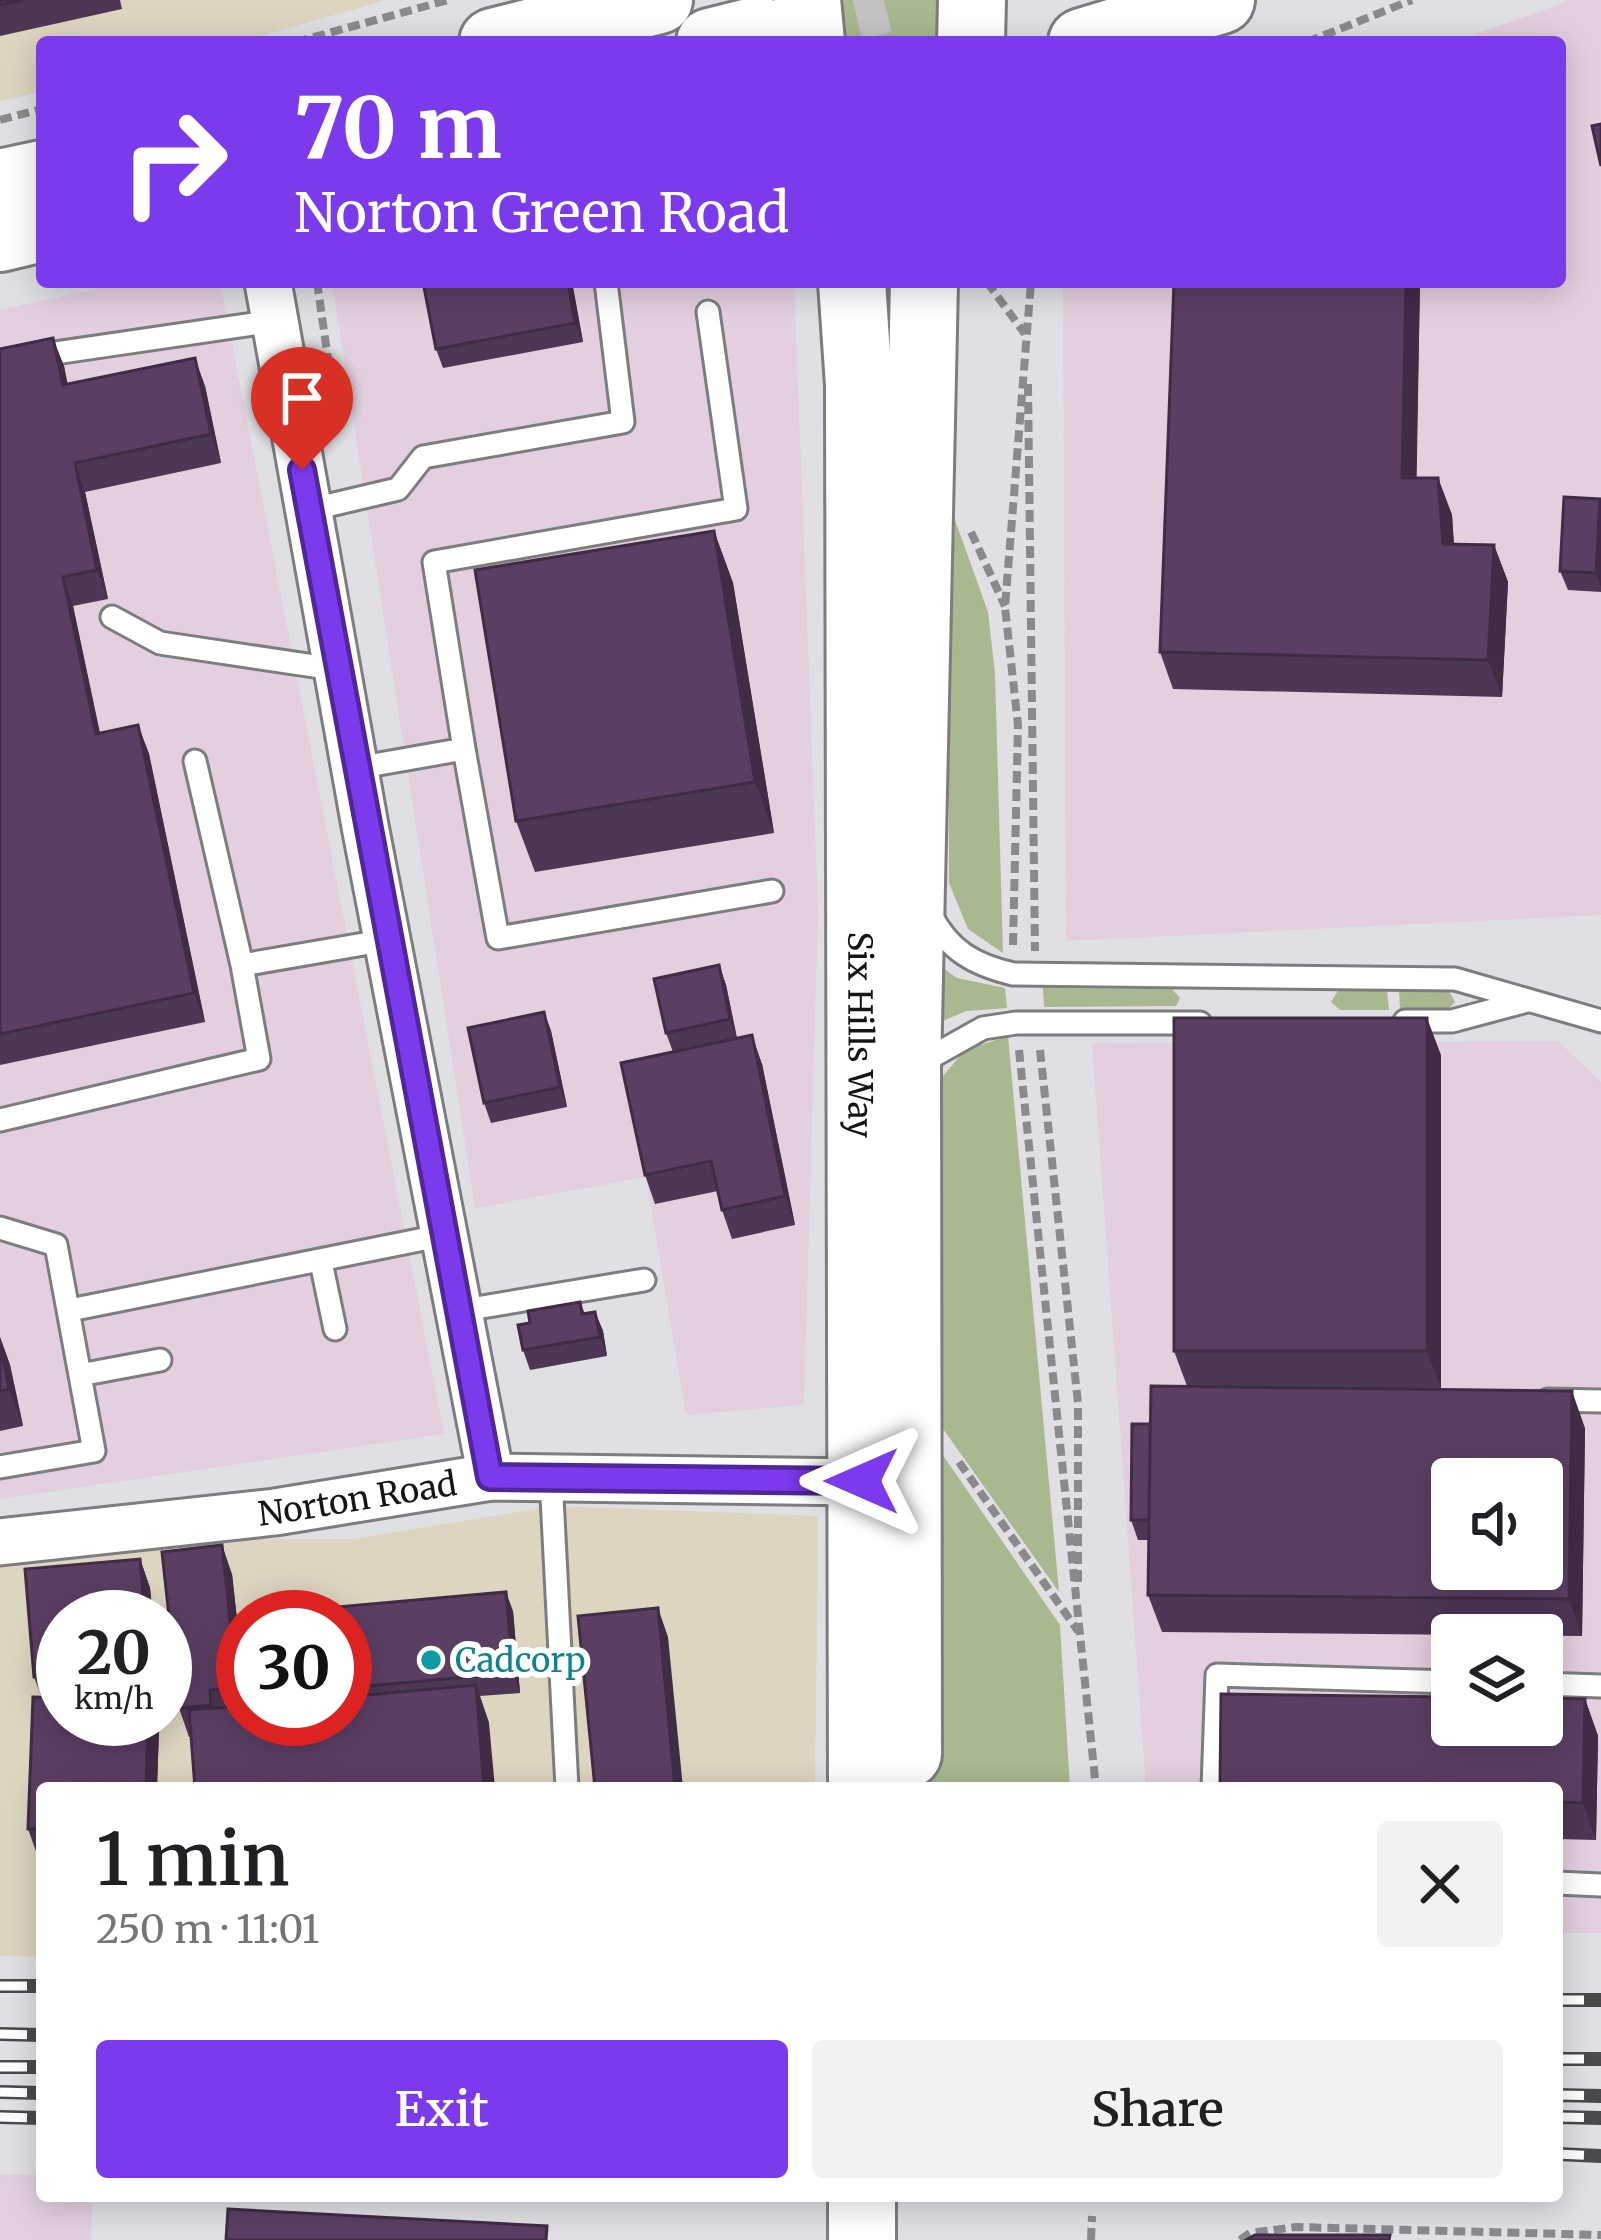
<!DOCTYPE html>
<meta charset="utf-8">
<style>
:root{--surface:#fff;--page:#f2f2f2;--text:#202124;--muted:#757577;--accent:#7c3aed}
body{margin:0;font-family:Merriweather,serif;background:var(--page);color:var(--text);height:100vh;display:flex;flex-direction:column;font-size:45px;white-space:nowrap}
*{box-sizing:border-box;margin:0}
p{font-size:39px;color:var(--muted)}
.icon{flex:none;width:66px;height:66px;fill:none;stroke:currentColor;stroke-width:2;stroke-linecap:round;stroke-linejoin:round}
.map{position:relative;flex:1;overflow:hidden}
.side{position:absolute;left:36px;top:1782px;width:1527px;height:420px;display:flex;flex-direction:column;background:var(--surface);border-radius:12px;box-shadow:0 6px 30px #0003}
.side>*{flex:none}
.guide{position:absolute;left:36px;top:36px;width:1530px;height:252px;border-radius:12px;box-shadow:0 6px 30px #0003;background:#7c3aed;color:#fff;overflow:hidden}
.tools{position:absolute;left:1431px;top:1458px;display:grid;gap:24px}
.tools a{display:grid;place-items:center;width:132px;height:132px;border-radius:12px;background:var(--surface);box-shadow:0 6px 30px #0003;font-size:60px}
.speed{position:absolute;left:36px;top:1590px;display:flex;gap:24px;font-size:60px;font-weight:700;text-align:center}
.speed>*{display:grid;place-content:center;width:156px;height:156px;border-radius:50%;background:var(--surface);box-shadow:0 6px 30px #0003;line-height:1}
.speed small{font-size:30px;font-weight:400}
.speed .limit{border:18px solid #d22;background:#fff;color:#111}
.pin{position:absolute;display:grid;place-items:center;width:102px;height:102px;color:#fff;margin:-123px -51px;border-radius:50% 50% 50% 0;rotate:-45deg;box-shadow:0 0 12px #0007}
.pin .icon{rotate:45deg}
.me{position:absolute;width:132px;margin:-66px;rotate:270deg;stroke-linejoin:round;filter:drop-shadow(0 0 9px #0008)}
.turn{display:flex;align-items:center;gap:42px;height:252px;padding:0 60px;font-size:54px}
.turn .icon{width:156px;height:156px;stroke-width:2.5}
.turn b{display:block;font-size:84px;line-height:102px}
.round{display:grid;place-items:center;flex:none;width:126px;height:126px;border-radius:12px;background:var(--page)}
.overview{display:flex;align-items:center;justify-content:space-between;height:204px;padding:0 60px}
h1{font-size:72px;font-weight:600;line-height:90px}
.cta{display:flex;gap:24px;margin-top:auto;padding:24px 60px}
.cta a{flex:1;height:138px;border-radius:12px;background:var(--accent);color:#fff;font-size:48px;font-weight:600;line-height:138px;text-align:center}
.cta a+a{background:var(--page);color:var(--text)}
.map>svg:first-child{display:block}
</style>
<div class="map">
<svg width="1601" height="2240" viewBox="0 0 1601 2240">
<rect width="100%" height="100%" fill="#e0dfe3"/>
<path fill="#e3cfde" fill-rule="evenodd" d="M1571 0H1601V915L1066 941 1063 282H1560V42H1455Z
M127 282H220L444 1434 0 1499V310Z
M332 282H794L818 910 804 1405 686 1415 646 1177 475 1208Z
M1558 1041 1601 1082V1933H1557V1788H1146L1092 1043ZM1452 1479H1542V1569H1452ZM1452 1635H1542V1725H1452Z
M0 2174 42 2175V2196H92L91 2240H0Z"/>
<path fill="#ddd5c0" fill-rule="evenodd" d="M0 0H386L240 42H42V92L0 101Z
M556 1506 818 1516 815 1788H42V1957L0 1956V1539H353ZM63 1617H165V1719H63ZM243 1617H345V1719H243Z"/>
<path fill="#a9b88f" d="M823 0H953L950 42H827Z
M940 478 988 612 995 674 1003 953 968 929 949 883V611Z
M929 958 957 978 1005 988 1007 1008 966 1011 929 1027Z
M1043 988 1172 989 1180 998 1176 1006 1044 1007Z
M1339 989 1387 990 1389 1010H1340L1331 1002Z
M1399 989 1449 991 1455 1002 1447 1011 1400 1009Z
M1008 1036 1059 1592 929 1409 937 1083 965 1050Z
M929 1435 1060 1625 1070 1788H930Z"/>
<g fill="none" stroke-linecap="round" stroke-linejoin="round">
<path stroke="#c2c1c4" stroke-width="66" stroke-dasharray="66 33" stroke-linecap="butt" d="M758 30 884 0"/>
<g stroke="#7d7c7f" stroke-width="27">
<path id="service" d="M0 361 274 321
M309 510 398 489 423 457 623 422 606 282
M112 617 160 643 341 670
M464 749 498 938 772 891
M195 761 242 965 387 940
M356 768 464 749 434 562 736 509 708 312
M931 915C949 951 975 965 1013 974L1455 979 1601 1021
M1405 1021H1452L1527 1001
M917 1065 983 1028 1016 1023H1200
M0 1120 259 1059 242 965
M0 1228 56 1245 94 1451 0 1467
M321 1262 335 1329
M70 1310 444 1235
M458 1311 644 1280
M80 1375 160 1360
M1548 1400 1601 1401
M551 1478 567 1788
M1542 1684 1601 1686
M1213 1788 1217 1675 1452 1682
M1557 1883 1601 1885"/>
</g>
<g stroke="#7d7c7f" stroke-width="51">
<g id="minor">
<path d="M268 282 365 826 491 1477"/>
<path id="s1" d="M0 1542 275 1512 491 1477 862 1482"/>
</g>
</g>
<g stroke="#7d7c7f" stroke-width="72">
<g id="primary">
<path d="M807 0 811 42"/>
<path d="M493 42 659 0"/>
<path d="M710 42 758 30"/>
<path d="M971 42 972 0"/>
<path d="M1082 42 1221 0"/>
<path d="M0 183 42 174"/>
<path d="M0 238 42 228"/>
<path id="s2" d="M852 282 859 385 862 1788"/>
<path d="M908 1754 907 1070 924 282"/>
<path d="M862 2196V2240"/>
</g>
</g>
<path stroke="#8a898c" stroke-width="8" stroke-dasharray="12 6" stroke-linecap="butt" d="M296 42 448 0
M1307 42 1412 0
M0 120 42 109
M317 282 331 380
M987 282 1025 334
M1028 384 1035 951
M971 532 1005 606
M1013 945 1018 725 1005 607 1031 282
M1019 1050 1096 1788
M1040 1050 1078 1403V1585
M959 1462 1078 1631
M1091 2240 1092 2216
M1240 2240 1250 2233 1296 2227 1601 2235"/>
<use href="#service" stroke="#fff" stroke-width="21"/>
<use href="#minor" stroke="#fff" stroke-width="45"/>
<use href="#primary" stroke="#fff" stroke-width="66"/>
<g stroke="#4a494c" stroke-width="14">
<path id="rail" d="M0 1986H42
M1557 2000H1601
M0 2034 42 2035
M1557 2059H1601
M0 2067H42
M0 2092 42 2093
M1557 2095 1601 2096
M0 2117 42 2118
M1557 2117 1601 2118
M1557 2154 1601 2156"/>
</g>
<use href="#rail" stroke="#fff" stroke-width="9" stroke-dasharray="27" stroke-linecap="butt"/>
</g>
<path fill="#4e3655" d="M0 0H120L122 9 0 36Z
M572 282 583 342 443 368 436 349Z
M1420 282 1416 478H1438L1452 515 1454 544 1494 545 1508 582 1502 697 1173 689 1160 652Z
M0 349 64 366 67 384 205 386 221 463 85 492 108 599 73 606 100 733 138 725 149 754 205 1022 0 1065Z
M1601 502V592L1568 590 1560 571Z
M714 531 733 583 774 833 535 872 516 821Z
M719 965 726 985 737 1038 762 1064 795 1225 732 1239 722 1210 718 1191 655 1204 645 1175 673 1052 666 1033Z
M544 1012 551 1031 567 1107 491 1123 484 1103Z
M1441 1055V1388L1585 1428 1582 1636 1162 1632 1148 1595 1149 1540H1138L1131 1520 1150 1424 1187 1386 1174 1351Z
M580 1302 585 1314 595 1312 603 1331 607 1356 530 1370 523 1350 530 1323Z
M0 1337 10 1365 23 1426 0 1431Z
M140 1559 150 1588 153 1617H63V1719H156L159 1729 157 1788H42V1857H38L28 1829 33 1697 42 1698 34 1677 25 1569Z
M232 1574 243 1674V1719H345V1617L513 1611 520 1693 480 1696 489 1723 189 1737 179 1708Z
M1585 1699 1598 1736 1596 1840 1557 1839V1788Z"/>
<path fill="#402c45" d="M568 282H572L583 342 575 323Z
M1406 282H1420L1416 515 1402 478Z
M53 338 64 366 74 414 63 385Z
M195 358 205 386 221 463 211 434Z
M75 463 85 492 108 599 97 570Z
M1438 478 1452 515 1456 581 1443 544Z
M1600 499 1601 501V587L1596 573Z
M714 531 733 583 774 833 755 782Z
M1494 545 1508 582 1502 697 1488 660Z
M63 577 73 606 106 763 96 734Z
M138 725 149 754 205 1022 194 993Z
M719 965 726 985 737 1039 730 1019Z
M544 1012 551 1031 567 1107 560 1087Z
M1427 1018 1441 1055V1388L1427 1351Z
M752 1035 762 1064 795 1225 785 1196Z
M595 1312 603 1331 607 1356 600 1337Z
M0 1337 10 1365 23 1426 9 1389Z
M1572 1391 1585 1428 1582 1636 1569 1599Z
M222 1545 232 1574 243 1674V1704L237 1687Z
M140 1559 150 1588 153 1617H145Z
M506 1592 513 1611 520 1693 513 1673Z
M658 1608 668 1637 683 1788H675Z
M476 1685 489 1723 495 1788H484Z
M1585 1699 1598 1736 1596 1840 1583 1803Z
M148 1719H156L159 1729 157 1788H146Z"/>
<path fill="#5b3f63" stroke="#402c45" stroke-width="3" fill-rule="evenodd" d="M0 0H23L0 5Z
M1601 124V166L1592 126Z
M423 282H568L575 323 436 349Z
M1174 282H1406L1402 478H1438L1443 544 1494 545 1488 660 1160 652Z
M53 338 63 385 195 358 211 434 75 463 97 570 63 577 96 734 138 725 194 993 0 1034V349Z
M1564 497 1600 499 1596 573 1560 571Z
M714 531 755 782 516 821 475 570Z
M719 965 730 1019 666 1033 654 979Z
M544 1012 560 1087 484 1103 468 1028Z
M1174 1018H1427V1351H1174Z
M752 1035 785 1196 722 1210 711 1161 645 1175 621 1063Z
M580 1302 582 1314 595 1312 600 1337 523 1350 518 1325 530 1323 528 1311Z
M0 1344 9 1389 0 1391Z
M1151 1386 1572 1391 1569 1599 1148 1595ZM1452 1479H1542V1569H1452Z
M1132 1424H1150L1149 1520H1131Z
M222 1545 237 1687 210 1690 211 1705 179 1708 162 1552Z
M140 1559 145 1617H63V1675L34 1677 25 1569Z
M506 1592 513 1673 345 1688V1617H304L303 1610Z
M658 1608 675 1788H595L578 1616Z
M476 1685 484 1788H195L189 1710 243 1706V1719H345V1697Z
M1221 1694 1452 1697V1725H1542V1698L1585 1699 1583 1803 1557 1802V1788H1220Z
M33 1697 63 1698V1719H148L146 1788H42V1829H28Z
M228 2209 547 2226 546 2240H226Z
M1255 2235H1390L1389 2240H1246Z"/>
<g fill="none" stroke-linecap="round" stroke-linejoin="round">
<g stroke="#51269a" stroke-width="30">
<path id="route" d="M302 470 490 1477 862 1481"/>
</g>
<use href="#route" stroke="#7c3aed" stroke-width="21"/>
</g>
<circle fill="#0f9aa8" stroke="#fff" stroke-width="4.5" cx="431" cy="1660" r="12"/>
<g text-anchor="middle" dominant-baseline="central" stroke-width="12" stroke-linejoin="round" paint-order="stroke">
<g font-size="33" fill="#151416" stroke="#fff">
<text stroke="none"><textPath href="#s2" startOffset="753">Six Hills Way</textPath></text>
<text stroke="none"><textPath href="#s1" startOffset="360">Norton Road</textPath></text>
</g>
<g font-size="33" fill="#0d838f" stroke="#fff" text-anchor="start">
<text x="455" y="1660">Cadcorp</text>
</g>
</g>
</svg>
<div class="tools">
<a><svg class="icon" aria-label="sound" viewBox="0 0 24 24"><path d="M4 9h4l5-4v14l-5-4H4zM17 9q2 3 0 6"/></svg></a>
<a><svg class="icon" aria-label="layers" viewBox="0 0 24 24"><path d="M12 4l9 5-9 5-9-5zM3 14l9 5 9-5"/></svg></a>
</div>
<div class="speed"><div>20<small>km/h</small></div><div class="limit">30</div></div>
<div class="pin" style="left:302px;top:470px;background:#d93025"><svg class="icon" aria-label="arrive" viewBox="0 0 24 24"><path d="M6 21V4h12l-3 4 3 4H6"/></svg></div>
<svg class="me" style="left:862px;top:1481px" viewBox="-20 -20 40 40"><path d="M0-17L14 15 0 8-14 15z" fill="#7c3aed" stroke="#fff" stroke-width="4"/></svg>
<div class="guide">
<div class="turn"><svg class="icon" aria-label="right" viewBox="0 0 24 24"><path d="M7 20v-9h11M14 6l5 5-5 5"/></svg><div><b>70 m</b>Norton Green Road</div></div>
</div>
<section class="side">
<div class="overview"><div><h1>1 min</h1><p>250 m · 11:01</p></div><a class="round"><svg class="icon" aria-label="close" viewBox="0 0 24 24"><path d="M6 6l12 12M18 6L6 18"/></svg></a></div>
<div class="cta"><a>Exit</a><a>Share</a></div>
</section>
</div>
